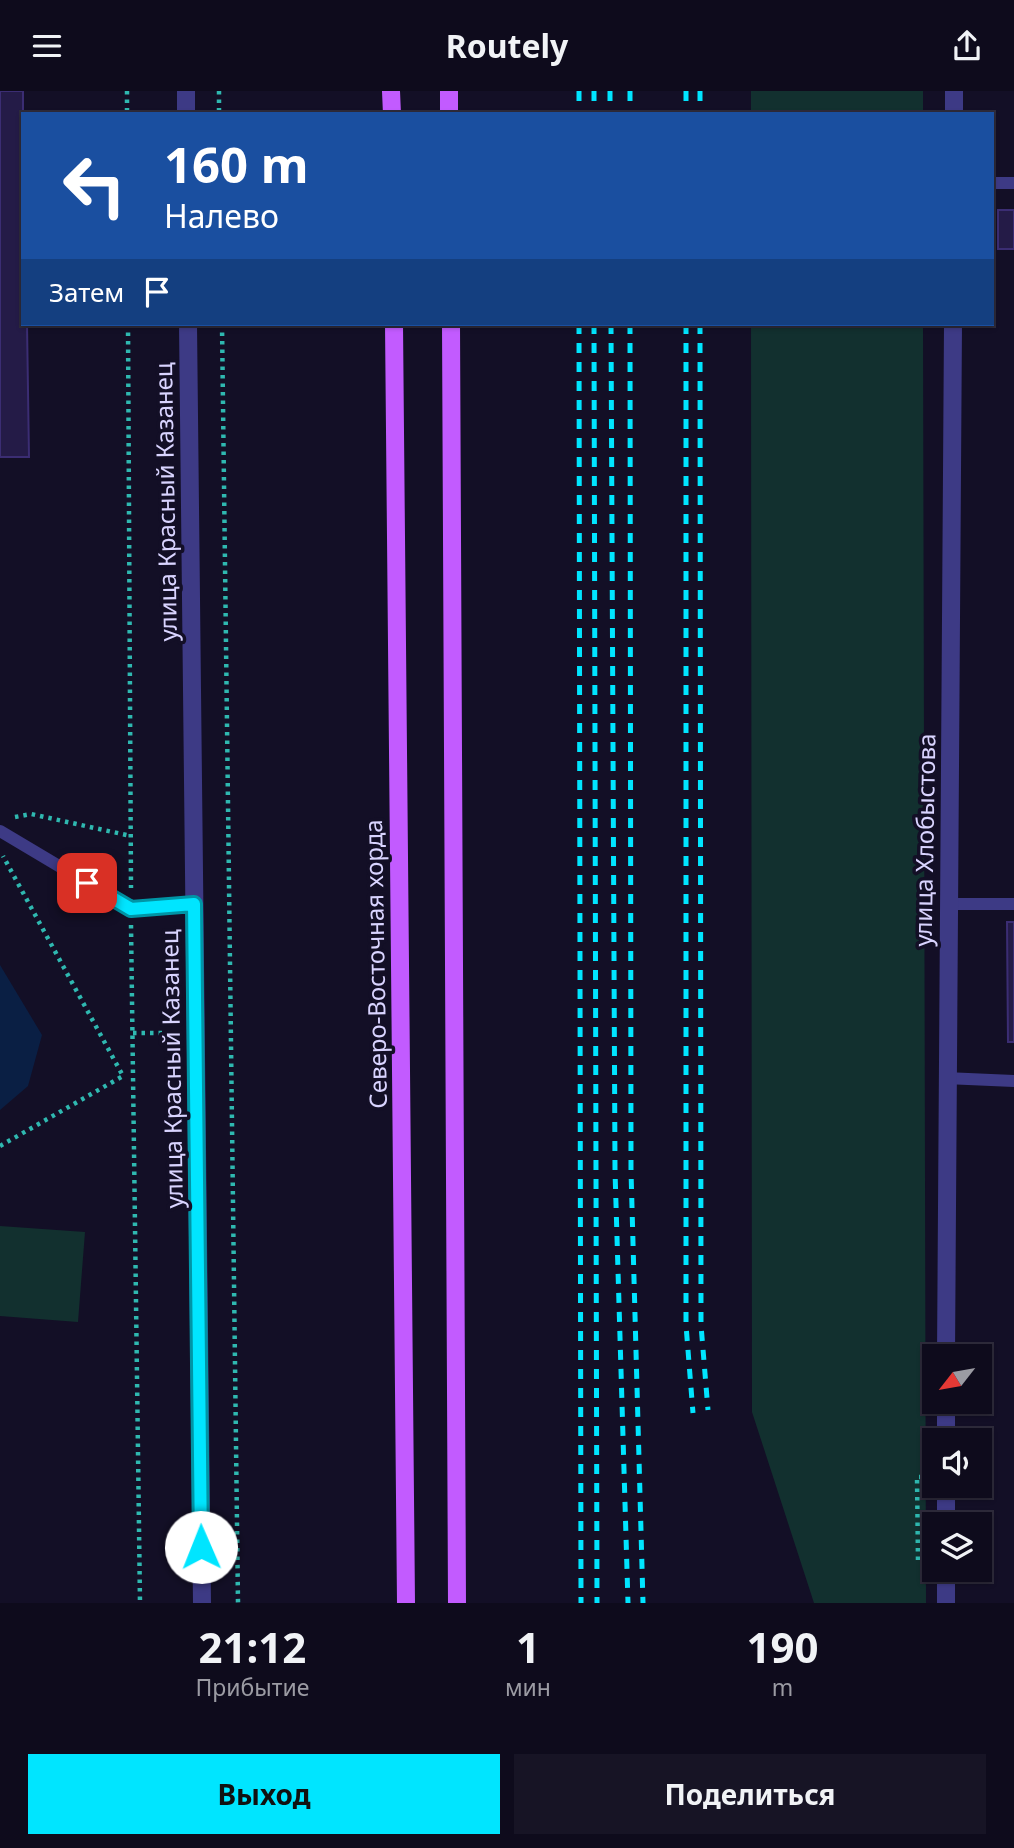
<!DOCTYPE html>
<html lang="ru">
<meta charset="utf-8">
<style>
:root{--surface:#0e0b1c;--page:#171425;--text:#f1f3f6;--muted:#9b9ba3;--line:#2e2b3b;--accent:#00e5ff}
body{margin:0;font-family:"Noto Sans",sans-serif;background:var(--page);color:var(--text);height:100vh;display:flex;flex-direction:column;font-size:26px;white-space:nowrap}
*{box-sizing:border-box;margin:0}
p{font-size:23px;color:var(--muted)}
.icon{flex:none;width:38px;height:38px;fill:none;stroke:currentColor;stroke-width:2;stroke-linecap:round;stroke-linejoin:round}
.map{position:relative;height:1512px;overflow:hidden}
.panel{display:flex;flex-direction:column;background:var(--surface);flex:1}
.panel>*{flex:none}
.hud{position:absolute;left:21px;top:21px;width:973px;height:214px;border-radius:0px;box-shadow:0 2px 5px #0004,0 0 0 2px var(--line);background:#1a4fa0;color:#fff;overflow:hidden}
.needle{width:46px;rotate:239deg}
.tools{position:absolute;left:922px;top:1253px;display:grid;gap:14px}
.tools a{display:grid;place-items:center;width:70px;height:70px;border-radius:0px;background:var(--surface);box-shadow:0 2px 5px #0004,0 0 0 2px var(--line);font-size:35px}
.pin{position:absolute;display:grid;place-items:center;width:60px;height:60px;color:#fff;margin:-30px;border-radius:14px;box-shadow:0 4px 10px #0006}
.me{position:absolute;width:77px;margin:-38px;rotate:359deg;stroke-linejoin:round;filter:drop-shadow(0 0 5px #0008)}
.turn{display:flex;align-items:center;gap:24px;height:147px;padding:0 28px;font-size:32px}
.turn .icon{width:91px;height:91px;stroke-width:2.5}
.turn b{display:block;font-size:49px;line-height:60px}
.then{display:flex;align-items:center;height:66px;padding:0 28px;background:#0003;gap:14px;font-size:26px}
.eta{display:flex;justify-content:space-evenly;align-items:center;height:119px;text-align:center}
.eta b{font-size:42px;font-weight:700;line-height:49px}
.primary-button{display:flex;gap:14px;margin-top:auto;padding:14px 28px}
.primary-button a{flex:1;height:80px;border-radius:0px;background:var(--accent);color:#111;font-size:28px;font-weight:700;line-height:80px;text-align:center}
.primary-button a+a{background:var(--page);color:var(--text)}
header{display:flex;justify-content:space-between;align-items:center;height:91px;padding:0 28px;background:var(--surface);font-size:32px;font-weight:700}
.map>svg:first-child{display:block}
</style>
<header><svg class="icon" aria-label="menu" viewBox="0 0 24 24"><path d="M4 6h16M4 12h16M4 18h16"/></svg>Routely<svg class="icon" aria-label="share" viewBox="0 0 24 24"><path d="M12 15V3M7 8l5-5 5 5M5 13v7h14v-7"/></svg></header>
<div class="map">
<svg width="1014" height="1512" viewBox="0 0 1014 1512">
<rect width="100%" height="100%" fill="#130f26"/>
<path fill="#12302f" d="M751 0H923V23H751Z
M751 233H923L926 1512H814L752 1321Z
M0 1135 85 1141 78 1231 0 1225Z"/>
<path fill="#0a1f44" d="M0 874 42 944 28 995 0 1019Z"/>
<path fill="#241b47" stroke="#3b2d73" stroke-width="2" d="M0 0H23V233H27L29 366H0Z
M998 119H1014V158H998Z
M1007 831H1014V951H1008Z"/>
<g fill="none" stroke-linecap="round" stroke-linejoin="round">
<path stroke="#2fb8b0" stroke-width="4.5" stroke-dasharray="3.5 5" stroke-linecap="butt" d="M127 0V23
M219 0V23
M128 233 131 797
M222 233 238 1512
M15 726 31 723 131 745
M131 834 140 1512
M133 942H174
M0 1055 123 985 3 765
M918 1469 917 1386H925"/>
<path stroke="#3d3a85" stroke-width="12" d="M992 92H1014
M0 740 131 818 193 813
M948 813H1014
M945 987 1014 990"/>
<path stroke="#3d3a85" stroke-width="18" d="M954 0V23
M946 1265 953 233
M946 1311V1349
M946 1395V1433
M946 1479V1512"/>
<path stroke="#3d3a85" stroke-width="18" d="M186 0V23
M188 233 202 1512"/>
<path stroke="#c25bff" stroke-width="18" d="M391 0 392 23
M449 0V23
M394 233 406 1512
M451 233 457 1512"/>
<path stroke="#00e5ff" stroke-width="5" stroke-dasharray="10 9" stroke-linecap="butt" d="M579 0V23
M594 0V23
M610 0V23
M630 0V23
M686 0V23
M700 0V23
M579 233 581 1512
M594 233 597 1512
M611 233 615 1080 628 1512
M630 233 631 1080 643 1512
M686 233V1234L693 1322
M700 233 701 1234 708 1319"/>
</g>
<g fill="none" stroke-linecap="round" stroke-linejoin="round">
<g stroke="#0095a6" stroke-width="18">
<path id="route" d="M87 792 131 818 194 813 201 1456"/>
</g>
<use href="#route" stroke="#00e5ff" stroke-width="12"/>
</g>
<g text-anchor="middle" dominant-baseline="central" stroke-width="7" stroke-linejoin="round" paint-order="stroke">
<g font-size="24" fill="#d9d4ff" stroke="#130f26">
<text transform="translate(165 411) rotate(-91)">улица Красный Казанец</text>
<text transform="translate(924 749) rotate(-89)">улица Хлобыстова</text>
<text transform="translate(375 873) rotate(-91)">Северо-Восточная хорда</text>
<text transform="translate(171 978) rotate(-91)">улица Красный Казанец</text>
</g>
</g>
</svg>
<div class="tools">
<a><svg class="needle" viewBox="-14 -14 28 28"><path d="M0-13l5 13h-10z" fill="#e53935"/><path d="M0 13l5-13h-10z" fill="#9b9ba3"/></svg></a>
<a><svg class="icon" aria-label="sound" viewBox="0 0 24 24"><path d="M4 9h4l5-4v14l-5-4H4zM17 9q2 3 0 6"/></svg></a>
<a><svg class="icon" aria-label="layers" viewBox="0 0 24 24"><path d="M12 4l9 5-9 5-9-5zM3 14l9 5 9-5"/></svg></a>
</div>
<div class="pin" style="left:87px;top:792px;background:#d93025"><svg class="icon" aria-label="arrive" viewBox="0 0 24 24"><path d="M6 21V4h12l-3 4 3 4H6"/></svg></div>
<svg class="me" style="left:201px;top:1456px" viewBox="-20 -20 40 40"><circle r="19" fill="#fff"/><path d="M0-13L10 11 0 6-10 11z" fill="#00e5ff"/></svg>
<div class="hud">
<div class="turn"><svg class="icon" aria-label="left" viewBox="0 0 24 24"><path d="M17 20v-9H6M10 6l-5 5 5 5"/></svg><div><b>160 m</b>Налево</div></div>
<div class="then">Затем<svg class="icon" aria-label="arrive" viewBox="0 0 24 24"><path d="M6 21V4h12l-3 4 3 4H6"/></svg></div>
</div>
</div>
<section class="panel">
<div class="eta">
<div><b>21:12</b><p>Прибытие</p></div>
<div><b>1</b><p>мин</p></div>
<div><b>190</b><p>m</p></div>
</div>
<div class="primary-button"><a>Выход</a><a>Поделиться</a></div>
</section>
